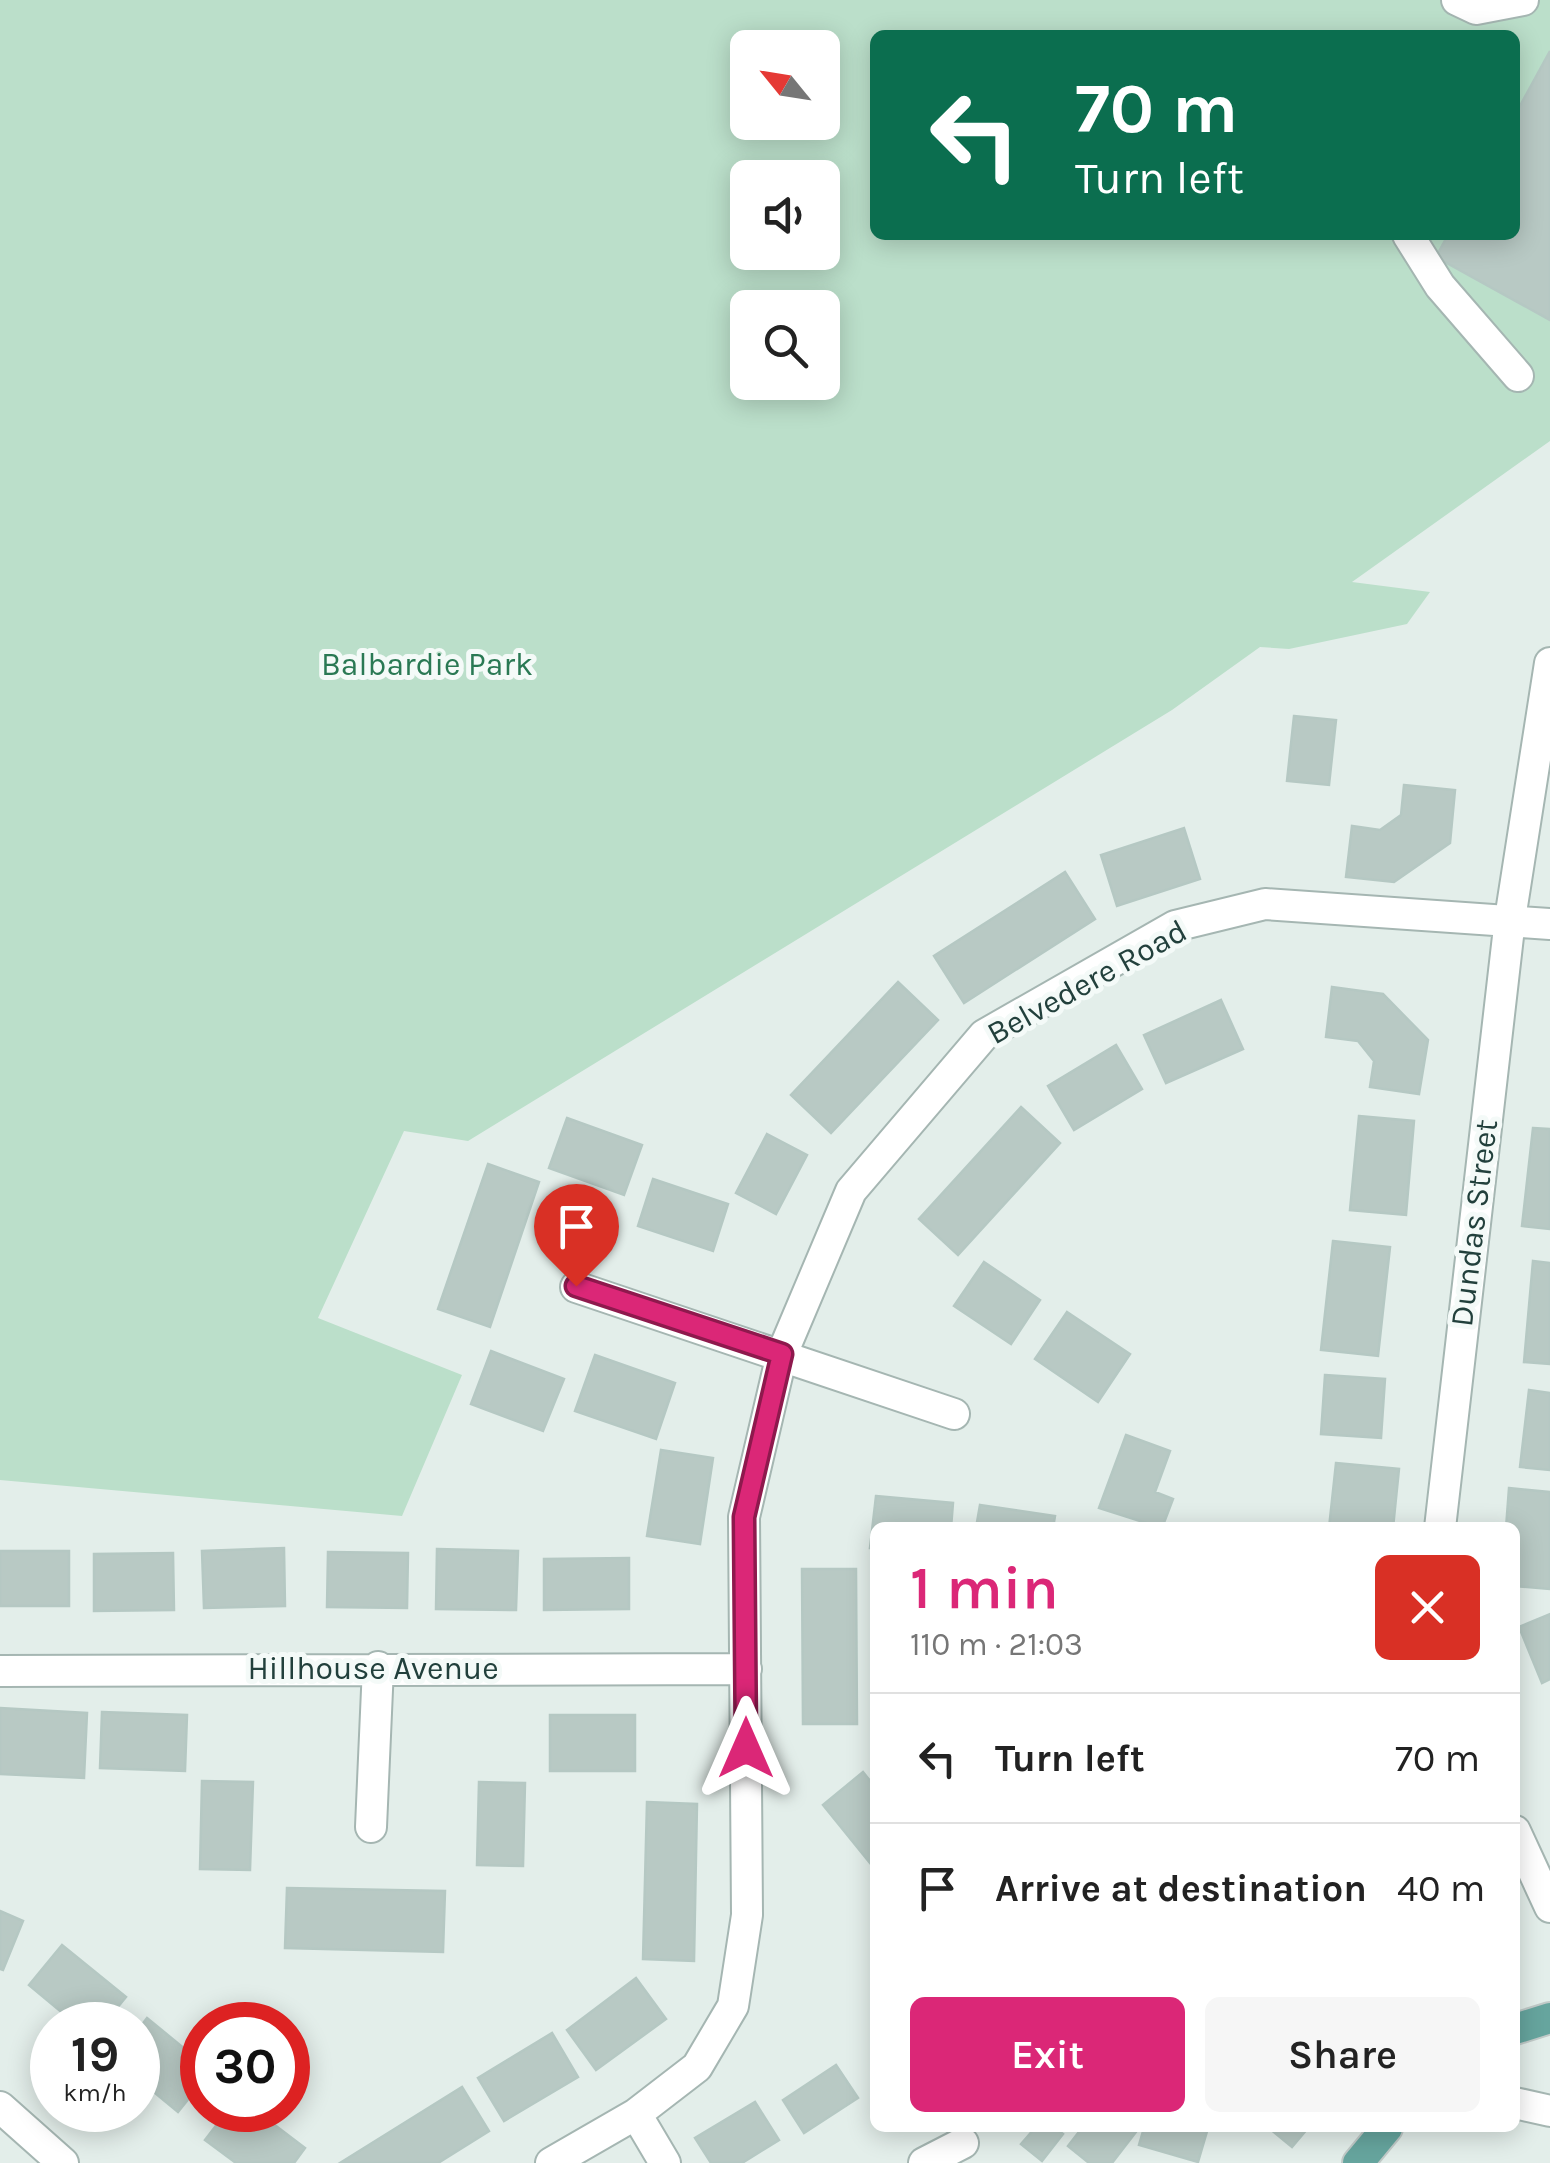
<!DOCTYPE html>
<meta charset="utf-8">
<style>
:root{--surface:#fff;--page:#f6f6f6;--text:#222;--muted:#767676;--line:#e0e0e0;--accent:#db2777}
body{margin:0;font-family:Karla,sans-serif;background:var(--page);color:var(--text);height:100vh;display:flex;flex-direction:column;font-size:38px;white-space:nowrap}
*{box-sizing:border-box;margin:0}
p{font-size:32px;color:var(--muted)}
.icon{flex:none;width:55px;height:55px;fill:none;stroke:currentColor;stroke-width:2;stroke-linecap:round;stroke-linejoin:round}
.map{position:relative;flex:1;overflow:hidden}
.drawer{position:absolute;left:870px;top:1522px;width:650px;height:610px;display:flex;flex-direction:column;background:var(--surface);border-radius:15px;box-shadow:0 5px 25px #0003}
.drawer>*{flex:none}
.banner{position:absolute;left:870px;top:30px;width:650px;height:210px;border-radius:15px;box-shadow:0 5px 25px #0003;background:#0b6e4f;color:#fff;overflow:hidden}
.needle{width:65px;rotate:300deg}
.fabs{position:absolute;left:730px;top:30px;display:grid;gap:20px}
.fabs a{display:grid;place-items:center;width:110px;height:110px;border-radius:15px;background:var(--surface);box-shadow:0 5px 25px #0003;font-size:50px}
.speed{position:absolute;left:30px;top:2002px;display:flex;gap:20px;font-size:50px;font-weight:700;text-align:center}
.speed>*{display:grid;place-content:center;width:130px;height:130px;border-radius:50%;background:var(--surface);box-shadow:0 5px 25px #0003;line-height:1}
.speed small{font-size:25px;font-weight:400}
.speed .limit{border:15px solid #d22;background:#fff;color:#111}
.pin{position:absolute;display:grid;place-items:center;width:85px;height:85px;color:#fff;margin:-102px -42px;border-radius:50% 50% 50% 0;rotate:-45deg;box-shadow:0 0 10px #0007}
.pin .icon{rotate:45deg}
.me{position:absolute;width:110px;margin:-55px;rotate:0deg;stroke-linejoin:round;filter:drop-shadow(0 0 8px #0008)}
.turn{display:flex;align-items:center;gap:35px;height:210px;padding:0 40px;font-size:45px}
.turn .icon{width:130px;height:130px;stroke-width:2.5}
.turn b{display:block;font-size:70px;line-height:85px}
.round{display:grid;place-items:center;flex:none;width:105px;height:105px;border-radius:15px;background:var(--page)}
.headline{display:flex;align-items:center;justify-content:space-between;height:170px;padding:0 40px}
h1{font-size:60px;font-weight:600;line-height:75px;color:var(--accent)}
.cta{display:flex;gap:20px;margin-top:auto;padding:20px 40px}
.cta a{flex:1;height:115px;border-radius:15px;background:var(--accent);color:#fff;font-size:40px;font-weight:600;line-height:115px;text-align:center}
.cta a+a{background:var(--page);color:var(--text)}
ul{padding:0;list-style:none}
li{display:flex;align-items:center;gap:30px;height:130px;padding:0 40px;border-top:2px solid var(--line)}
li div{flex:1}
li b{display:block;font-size:38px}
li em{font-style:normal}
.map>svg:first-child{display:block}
</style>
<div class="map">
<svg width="1550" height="2163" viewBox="0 0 1550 2163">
<rect width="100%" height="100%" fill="#e3eeea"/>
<path fill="#bbdfca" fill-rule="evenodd" d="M0 0H1550V441L1352 582 1430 592 1407 624 1289 649 1260 647 1172 710 468 1141 404 1131 318 1318 462 1375 402 1516 0 1480ZM875 35H1515V235H875ZM748 48H822V122H748ZM748 178H822V252H748ZM748 308H822V382H748Z"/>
<path fill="#b8c9c4" stroke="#b5c8c3" stroke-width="2.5" d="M1550 51V320L1436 257 1448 235H1515V115Z
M1294 716 1336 720 1329 785 1287 781Z
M1404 785 1455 790 1450 843 1394 882 1346 877 1352 826 1380 830 1401 815Z
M1184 828 1200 879 1117 906 1101 855Z
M1065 872 1095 919 964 1003 934 956Z
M898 982 938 1020 831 1133 791 1095Z
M1332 987 1383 994 1428 1040 1419 1094 1370 1087 1374 1061 1358 1041 1326 1037Z
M1221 1000 1243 1049 1166 1083 1144 1035Z
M1116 1045 1142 1089 1074 1130 1048 1086Z
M1021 1107 1060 1143 958 1255 919 1219Z
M1359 1116 1414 1121 1406 1215 1350 1210Z
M567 1118 642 1145 624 1195 549 1168Z
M1533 1128 1550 1129V1229L1522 1226Z
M767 1134 807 1155 776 1214 736 1193Z
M488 1164 539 1182 490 1327 438 1309Z
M653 1179 728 1204 713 1251 638 1226Z
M1333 1241 1390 1247 1378 1356 1321 1350Z
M1533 1261 1550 1263V1364L1524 1362Z
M984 1262 1040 1300 1011 1344 954 1306Z
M1067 1312 1130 1354 1098 1402 1035 1359Z
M491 1351 564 1379 543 1431 471 1404Z
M595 1355 675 1383 656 1439 575 1411Z
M1325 1375 1385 1379 1381 1438 1321 1434Z
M1529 1390 1550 1393V1470L1520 1467Z
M1126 1435 1170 1451 1155 1492 1173 1499 1162 1528 1099 1508Z
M661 1450 713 1458 700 1544 647 1536Z
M1336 1463 1399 1469 1393 1528H1329Z
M1509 1488 1550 1492V1589L1515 1586V1528H1506Z
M876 1496 953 1503 951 1528H875V1548H870Z
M980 1505 1055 1516 1053 1528H976Z
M284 1548 285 1606 204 1608 202 1551Z
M437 1549 518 1551 516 1610 436 1609Z
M0 1551H69V1606H0Z
M328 1552 408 1553 407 1608 327 1607Z
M173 1553 174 1610 94 1611V1554Z
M629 1558V1609L544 1610V1559Z
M802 1569H856L857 1724H803Z
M1550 1614V1679L1542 1683 1519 1627Z
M0 1708 87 1713 84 1778 0 1774Z
M102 1712 187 1715 185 1771 100 1768Z
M550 1715H635V1771H550Z
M863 1772 875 1787V1859L870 1863 823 1805Z
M202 1781 253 1782 250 1870 200 1869Z
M479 1782 525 1783 523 1866 477 1865Z
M647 1802 697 1804 694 1961 643 1959Z
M287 1888 445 1891 443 1952 285 1948Z
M0 1911 23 1921 3 1970 0 1969Z
M62 1945 126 1997 103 2025H77L29 1985Z
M636 1978 666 2019 596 2070 567 2030Z
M147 2018 202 2063V2082L178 2112 138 2079V2030Z
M552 2033 578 2077 504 2121 478 2078Z
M836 2065 858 2098 804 2133 783 2100Z
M462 2087 489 2131 438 2163H340Z
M755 2102 779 2140 742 2163H711L695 2138Z
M228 2110H255L305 2148 294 2163H236L205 2140Z
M1035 2128H1055L1063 2134 1042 2161 1021 2144Z
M1082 2128H1139L1112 2163H1089L1068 2146Z
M1144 2128H1208L1198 2162 1139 2145Z
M1269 2128H1308L1292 2147Z"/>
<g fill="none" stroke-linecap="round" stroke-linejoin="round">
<g stroke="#a5b6b2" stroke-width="34">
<path id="minor" d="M1457 0 1476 9 1523 0
M1408 235 1440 286 1518 376
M576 1287 954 1414
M1440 1528 1510 919 1550 663
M0 1671 746 1669
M371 1827 378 1667
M1515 1831 1550 1907
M1515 2103 1550 2111
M0 2107 63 2163
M636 2114 665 2163
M551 2163 636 2114 697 2067 733 2006 747 1915 744 1517 782 1354 851 1191 984 1035 1175 926 1265 904 1550 924
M924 2163 963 2143"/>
</g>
<g stroke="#c1cac8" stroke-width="34">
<path id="major" d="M1515 2029 1550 2018
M1358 2163 1387 2128"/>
</g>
<use href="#minor" stroke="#fff" stroke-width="30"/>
<use href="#major" stroke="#66a59e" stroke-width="30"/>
</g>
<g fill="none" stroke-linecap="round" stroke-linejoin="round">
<g stroke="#8e194d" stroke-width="25">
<path id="route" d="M576 1286 782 1354 744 1517 746 1748"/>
</g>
<use href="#route" stroke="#db2777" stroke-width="18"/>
</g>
<g text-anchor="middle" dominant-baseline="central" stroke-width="10" stroke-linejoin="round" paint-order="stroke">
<g font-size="32" fill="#2a7954" stroke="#f4faf8">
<text x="427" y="664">Balbardie Park</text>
</g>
<g font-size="32" fill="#22403c" stroke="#f4faf8">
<text transform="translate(1087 982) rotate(-29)">Belvedere Road</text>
<text transform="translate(1474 1223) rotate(-83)">Dundas Street</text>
<text x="373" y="1668">Hillhouse Avenue</text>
</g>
</g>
</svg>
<div class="fabs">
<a><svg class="needle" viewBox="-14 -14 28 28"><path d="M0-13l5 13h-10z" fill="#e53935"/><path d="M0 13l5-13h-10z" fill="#767676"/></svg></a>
<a><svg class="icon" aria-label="sound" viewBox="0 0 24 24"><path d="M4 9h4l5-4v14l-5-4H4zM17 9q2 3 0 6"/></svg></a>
<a><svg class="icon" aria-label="search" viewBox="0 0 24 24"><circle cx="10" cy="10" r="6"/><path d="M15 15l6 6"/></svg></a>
</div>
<div class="speed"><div>19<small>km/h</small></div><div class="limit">30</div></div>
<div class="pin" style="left:576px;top:1286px;background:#d93025"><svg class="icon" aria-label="arrive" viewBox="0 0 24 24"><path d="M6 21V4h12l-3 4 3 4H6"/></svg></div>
<svg class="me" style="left:746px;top:1748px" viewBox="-20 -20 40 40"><path d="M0-17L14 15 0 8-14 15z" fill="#db2777" stroke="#fff" stroke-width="4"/></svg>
<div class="banner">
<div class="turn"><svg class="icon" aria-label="left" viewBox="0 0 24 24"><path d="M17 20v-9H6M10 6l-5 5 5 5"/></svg><div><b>70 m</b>Turn left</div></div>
</div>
<section class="drawer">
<div class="headline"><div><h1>1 min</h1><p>110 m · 21:03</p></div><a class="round" style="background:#d93025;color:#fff"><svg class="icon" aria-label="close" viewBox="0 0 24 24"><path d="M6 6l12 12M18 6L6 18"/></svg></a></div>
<ul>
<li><svg class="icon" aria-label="left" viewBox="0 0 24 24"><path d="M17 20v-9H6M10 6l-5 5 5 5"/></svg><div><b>Turn left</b></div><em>70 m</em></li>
<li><svg class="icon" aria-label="arrive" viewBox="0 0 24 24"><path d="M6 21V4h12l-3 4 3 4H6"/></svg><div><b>Arrive at destination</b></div><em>40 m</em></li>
</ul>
<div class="cta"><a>Exit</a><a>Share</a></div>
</section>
</div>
